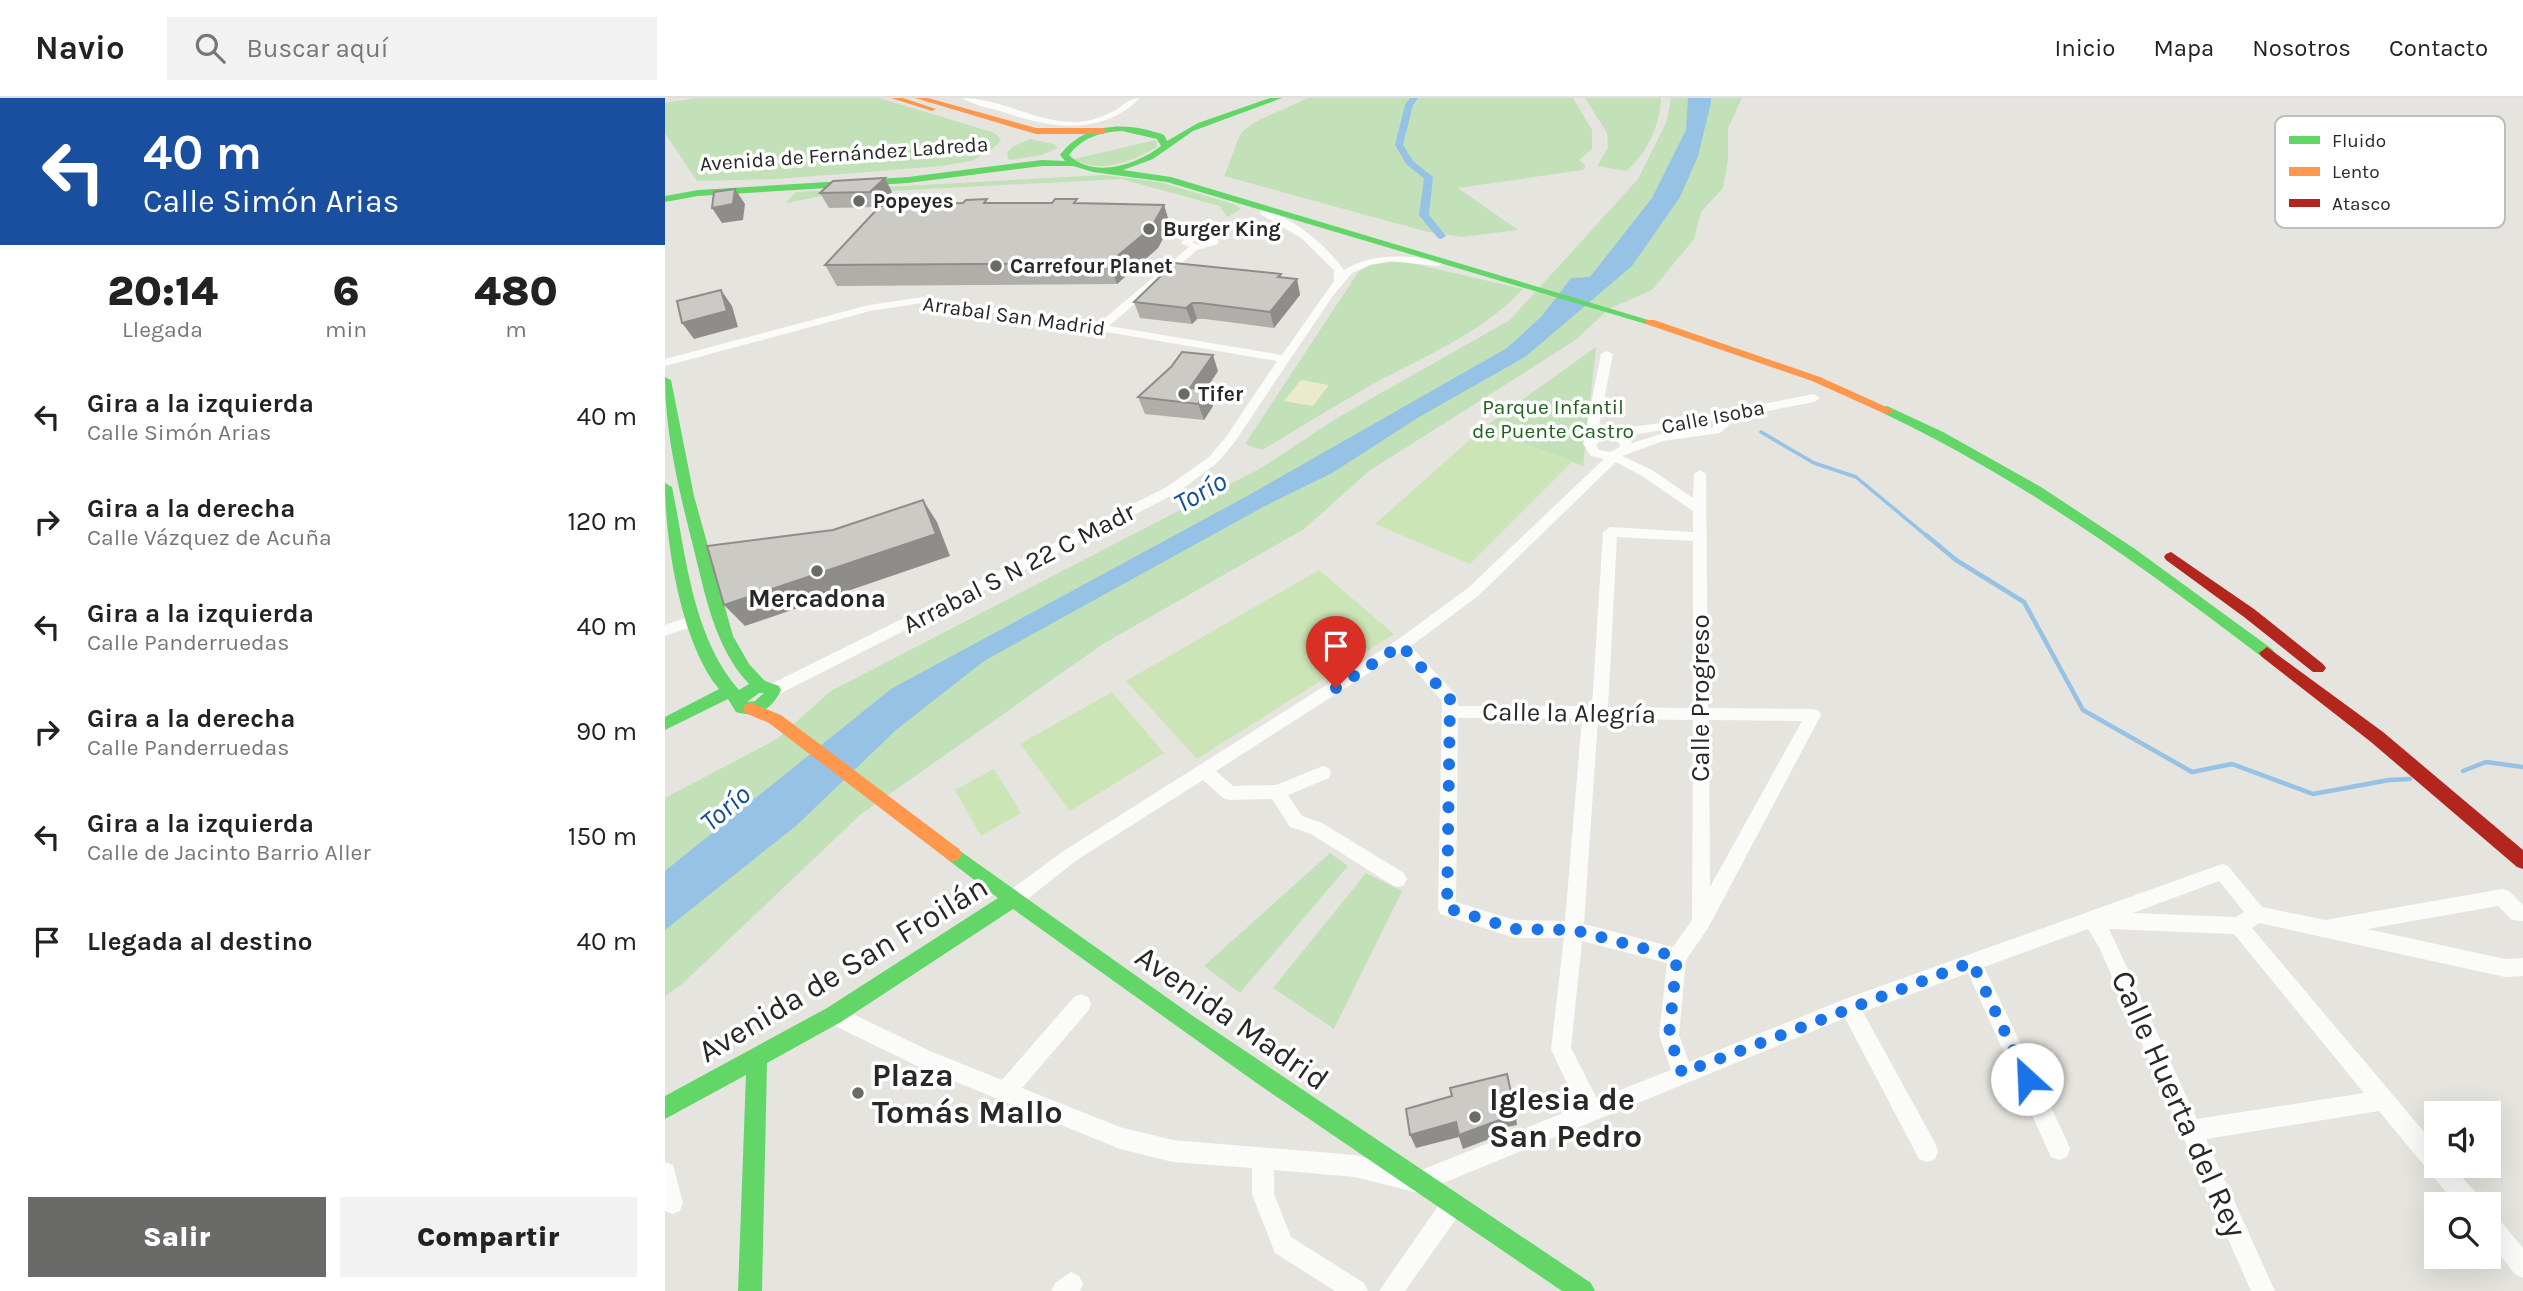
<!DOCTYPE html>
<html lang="es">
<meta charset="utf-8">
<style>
:root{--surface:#fff;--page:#f2f2f2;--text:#222;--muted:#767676;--line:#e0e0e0;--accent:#6a6a68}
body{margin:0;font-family:Karla,sans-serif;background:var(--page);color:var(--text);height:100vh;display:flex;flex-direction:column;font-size:26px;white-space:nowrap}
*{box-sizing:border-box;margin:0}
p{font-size:23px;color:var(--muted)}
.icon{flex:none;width:38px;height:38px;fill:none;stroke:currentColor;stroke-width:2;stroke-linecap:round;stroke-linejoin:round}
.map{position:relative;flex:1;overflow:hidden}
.details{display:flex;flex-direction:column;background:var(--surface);width:665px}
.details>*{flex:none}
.banner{background:#1a4fa0;color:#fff;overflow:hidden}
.fabs{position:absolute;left:1759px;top:1003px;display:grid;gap:14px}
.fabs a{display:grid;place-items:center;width:77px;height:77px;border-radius:0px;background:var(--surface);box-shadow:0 7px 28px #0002;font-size:35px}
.pin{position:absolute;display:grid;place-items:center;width:60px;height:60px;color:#fff;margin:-72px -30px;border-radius:50% 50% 50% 0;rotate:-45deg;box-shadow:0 0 7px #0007}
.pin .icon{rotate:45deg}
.me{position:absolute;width:77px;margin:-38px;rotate:335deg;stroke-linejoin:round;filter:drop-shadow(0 0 5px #0008)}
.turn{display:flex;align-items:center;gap:24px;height:147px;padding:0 28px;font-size:32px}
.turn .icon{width:91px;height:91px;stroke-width:2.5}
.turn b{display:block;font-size:49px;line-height:60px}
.eta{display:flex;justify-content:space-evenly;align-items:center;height:119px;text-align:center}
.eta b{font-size:42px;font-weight:800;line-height:49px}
.action{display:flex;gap:14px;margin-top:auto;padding:14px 28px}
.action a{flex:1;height:80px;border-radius:0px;background:var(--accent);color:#fff;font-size:28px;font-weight:800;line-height:80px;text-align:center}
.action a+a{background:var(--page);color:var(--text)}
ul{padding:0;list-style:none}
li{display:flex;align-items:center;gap:21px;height:105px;padding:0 28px}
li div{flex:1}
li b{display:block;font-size:26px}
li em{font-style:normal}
header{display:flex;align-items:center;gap:42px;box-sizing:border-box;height:98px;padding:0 35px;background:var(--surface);border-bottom:2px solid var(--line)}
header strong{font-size:33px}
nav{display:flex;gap:38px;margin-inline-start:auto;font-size:24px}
.search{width:490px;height:63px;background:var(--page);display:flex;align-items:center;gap:18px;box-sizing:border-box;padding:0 24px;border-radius:0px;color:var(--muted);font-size:26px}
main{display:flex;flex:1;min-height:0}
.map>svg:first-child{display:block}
</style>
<header>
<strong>Navio</strong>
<div class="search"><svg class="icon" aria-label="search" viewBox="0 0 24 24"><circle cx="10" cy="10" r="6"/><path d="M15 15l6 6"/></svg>Buscar aquí</div>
<nav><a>Inicio</a><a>Mapa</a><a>Nosotros</a><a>Contacto</a></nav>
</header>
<main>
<section class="details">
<div class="banner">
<div class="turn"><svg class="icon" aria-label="left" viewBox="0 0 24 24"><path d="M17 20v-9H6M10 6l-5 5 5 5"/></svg><div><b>40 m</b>Calle Simón Arias</div></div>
</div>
<div class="eta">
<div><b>20:14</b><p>Llegada</p></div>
<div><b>6</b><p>min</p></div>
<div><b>480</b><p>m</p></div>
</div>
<ul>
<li><svg class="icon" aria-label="left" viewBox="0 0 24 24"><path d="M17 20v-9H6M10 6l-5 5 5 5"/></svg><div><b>Gira a la izquierda</b><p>Calle Simón Arias</p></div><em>40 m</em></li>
<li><svg class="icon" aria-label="right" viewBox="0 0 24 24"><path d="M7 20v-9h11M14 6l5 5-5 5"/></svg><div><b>Gira a la derecha</b><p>Calle Vázquez de Acuña</p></div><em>120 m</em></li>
<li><svg class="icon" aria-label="left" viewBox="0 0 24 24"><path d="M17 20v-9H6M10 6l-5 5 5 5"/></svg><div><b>Gira a la izquierda</b><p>Calle Panderruedas</p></div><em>40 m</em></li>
<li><svg class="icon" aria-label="right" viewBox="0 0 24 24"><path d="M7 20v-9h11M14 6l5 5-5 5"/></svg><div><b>Gira a la derecha</b><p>Calle Panderruedas</p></div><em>90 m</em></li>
<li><svg class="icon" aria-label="left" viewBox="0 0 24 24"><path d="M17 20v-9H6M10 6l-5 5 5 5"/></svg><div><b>Gira a la izquierda</b><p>Calle de Jacinto Barrio Aller</p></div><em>150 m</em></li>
<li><svg class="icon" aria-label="arrive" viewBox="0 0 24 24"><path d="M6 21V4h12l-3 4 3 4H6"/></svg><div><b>Llegada al destino</b></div><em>40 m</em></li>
</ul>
<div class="action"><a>Salir</a><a>Compartir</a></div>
</section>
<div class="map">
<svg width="1858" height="1193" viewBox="0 0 1858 1193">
<rect width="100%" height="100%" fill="#e6e4de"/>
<path fill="#c2e1b8" d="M32 0H214L327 34 332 37 336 43 322 55 306 63 277 68 112 81 32 83 0 35V5Z
M642 0H908L927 32V51L914 62 921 68 918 72 793 90 853 132 797 139 763 134 559 78C565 66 570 47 575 37 585 22 625 10 642 0Z
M920 0H996C995 27 982 56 961 73L932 68 943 50 942 35Z
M1006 0H1077L1063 30V62L1058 90 1036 114 1029 141 987 192 944 211 909 243 704 373 639 431 438 546 196 716 16 887 0 898V700L112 641 166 593 598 369 672 320 845 222 973 81 1002 23Z
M365 41 389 46 393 50 377 57 344 62 342 55 347 49Z
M491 42 492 49C467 63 437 77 409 61Z
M438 77 495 84 568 106 576 111 562 119 555 108 456 81 167 96 121 105 131 94Z
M737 163 858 191C817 235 760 258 708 286 671 307 634 330 597 352L580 346 694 173 706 167Z
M931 249 918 368 818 330Z
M665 755 683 768 575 895 539 868Z
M701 775 737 793 669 931 608 890Z"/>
<path fill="#eaeacc" d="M636 282 664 287 648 308 619 303Z"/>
<path fill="#cbe5b6" d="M818 330 907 364 805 466 710 426Z
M654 472 729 536 532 661 461 583Z
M447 594 499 655 405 713 355 646Z
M329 671 356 715 316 738 290 692Z"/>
<path fill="#95c2e5" d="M1023 0H1046V4L1033 58 1015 99 967 168 860 259 754 319 667 375 598 409 319 563 231 632 132 727 0 832V773L226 591 584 397 842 250 877 218 906 180 925 179 987 100 1021 32Z"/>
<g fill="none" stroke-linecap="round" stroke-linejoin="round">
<path stroke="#95c2e5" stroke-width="3.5" d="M1096 334 1149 365 1191 379 1263 439"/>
<path stroke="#95c2e5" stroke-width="4.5" d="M1261 437 1291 462 1359 504 1418 612 1527 674 1567 666 1648 696 1724 682 1745 681
M1798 673 1821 664 1858 669"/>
<path fill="#95c2e5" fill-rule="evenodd" d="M745 0H753L748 7 738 47 748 63 768 79 764 117 781 138 776 141 773 140 754 117 759 80 742 67 730 47 740 7Z"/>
<path fill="#fbfbfa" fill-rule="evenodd" d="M297 0C335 0 370 24 410 24 423 24 435 20 447 14 458 9 462 0 475 0 436 39 385 30 338 14 325 10 308 7 297 0Z
M598 111C630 121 659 145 679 172 710 154 739 158 773 162L778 165 773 168 724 163 705 167 687 175 667 199 569 345 552 365 512 395 114 596H102L100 592 102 588 502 389 544 359 561 339 612 263 289 208 258 205 205 213 0 268V261L204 207 258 199 433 226 524 149 516 145C527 132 539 132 554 138L553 146 532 152 444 228 617 257 669 183V172L636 140 595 116V112ZM539 139 546 142 534 147 527 144Z
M942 253 948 256 933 333 1012 323 1149 296 1155 300 1149 304 1063 321V328L1055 335 998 343 957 358 987 372 1028 400 1029 376 1035 372 1041 376 1043 610 1148 611 1154 613 1156 617 1043 830 1021 862 1014 937 1024 964 1185 899 1557 766 1563 768 1597 809 1660 822 1837 791 1844 793 1858 807V823L1847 822 1833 808 1702 831 1840 861 1858 860V878L1840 879 1594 825 1587 830 1771 1048V1068H1787L1814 1098 1817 1106H1791L1714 1013 1541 1041 1610 1193H1586L1434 849 1423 831 1319 869 1402 1043 1405 1051 1402 1059 1394 1062 1386 1059 1303 875 1198 914 1270 1045 1273 1053 1270 1061 1262 1064 1254 1061 1180 920 754 1095 690 1079 609 1072V1096L626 1139 699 1185 703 1193H670L610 1155 587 1096V1070L508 1064 455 1051 252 968 162 924 159 917 162 910 169 907 265 953 337 982 409 899 416 896 423 899 426 906 423 913 357 990 455 1029 508 1042 690 1057 754 1073 913 1009 886 951 899 840H850L775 816 773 810 777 603 735 555 551 673 568 688 611 687 658 668 664 670 666 675 664 680 623 697 637 718 657 725 739 775 742 781 739 787 733 789 727 787 646 736 625 729 607 701 564 702 558 700 538 682 412 762 355 807 348 809 341 807 339 801 341 795 400 752 731 543 803 490 939 361 926 358 918 346 936 256ZM1051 323 1048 329 996 336 967 345 961 338ZM938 340 948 341 954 345 955 349 945 354 934 352 931 347ZM951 364 977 378 1028 413V434L945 429 938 434 927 608H793L791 597 746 548 813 498ZM952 439 1028 443V610L943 609ZM793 620 917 621 900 823 850 822 791 804ZM933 621 1028 622 1027 822 1008 849 919 826ZM1044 622 1137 623 1045 789ZM1554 783 1579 814 1571 819 1468 815ZM1444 831 1569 836 1699 995 1532 1021ZM917 843 1002 865 994 937 1006 972 932 1001 906 950Z
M29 517 34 518 36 522 34 526 0 538V527Z
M0 1064 8 1067 18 1105 15 1113 7 1116 0 1113Z
M788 1095 796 1098 799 1106 796 1114 740 1193H714L780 1098Z
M1824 1116 1832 1119 1858 1150V1180L1850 1176 1824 1144Z
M406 1174 414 1178 418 1186 415 1193H386L390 1185Z"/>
<path fill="#63d668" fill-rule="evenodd" d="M605 0H617L528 33 488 61 458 72 506 79 990 224 981 226 502 84 428 74 408 68H377L243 85 33 98 0 104V98L33 92 243 79 377 62 400 63 395 57C420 24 462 23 499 37L502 43 533 25ZM457 33 492 41 496 48C471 67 429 81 404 57 418 39 436 34 457 33Z
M0 279 6 282 29 398 68 538 84 566 100 583 114 588 116 592C108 610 92 621 71 614L63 601 0 632V619L54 591C16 546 0 443 0 385L7 389C21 456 27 539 74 592L84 586C49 549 40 495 28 448 14 392 0 336 0 279ZM94 595H99L90 603 82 604Z
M1222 308 1278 334 1376 389 1470 451 1607 551 1610 555 1607 559H1597C1476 467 1355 380 1218 315V309Z
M288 748 528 918 926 1185 930 1193H897L593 986 348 811 176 924 102 965 97 1193H73L81 977 0 1021V998L162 910 333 800 282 761 279 756 282 751Z"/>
<path fill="#ff974d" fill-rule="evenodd" d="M226 0H238L271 11 267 13Z
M250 0H263L371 30H438L442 33 438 36H371Z
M981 222H989L1155 279 1228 312 1226 315H1218L1147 283 981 226Z
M86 605 116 617 294 751 297 756 294 761 288 764 282 761 104 625 80 615 78 611 80 607Z"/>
<path fill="#b3261e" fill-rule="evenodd" d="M1506 454 1589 511 1658 566 1661 570 1658 574H1648L1579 519 1501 462 1499 459 1501 456Z
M1602 549 1718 634 1858 752V771L1852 769 1706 644 1597 559 1594 555Z"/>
</g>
<path fill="#afaea9" d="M227 94 213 109 164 110 155 95Z
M298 105H413L499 107 505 127 493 150 452 186 172 188 160 167Z
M616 176V179L632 181 635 197 609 230 540 221H532L527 226 475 220 469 204Z
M553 273 541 292 548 308 539 322 480 316 473 299Z"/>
<path fill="#8e8d8a" d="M220 80 227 94 213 109 205 94Z
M70 91 80 106 78 122 57 125 47 110Z
M499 107 505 127 493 150 452 186 444 165Z
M632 181 635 197 609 230 605 214Z
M56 192 67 208 73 229 29 241 17 225Z
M527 205 532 221 527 226 521 210Z
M548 257 553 273 530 307 525 290Z
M542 292 548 308 539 322 533 306Z
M258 402 272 424 285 458 80 528 59 507Z
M850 1012 852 1027 842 1029 843 1034 798 1051 794 1039 751 1050 745 1037 791 1024Z"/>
<path fill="#cbcac5" stroke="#8e8d8a" stroke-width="2" d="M220 80 205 94 155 95 168 83Z
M70 91 68 106 47 110 49 94Z
M322 101 319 105H387L390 101H412L409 105 499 107 486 130 444 165 160 167 215 108 298 105 301 102Z
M509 165 616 176 613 179 632 181 605 214 535 205H527L521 210 469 204Z
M56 192 62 213 17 225 12 203Z
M517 254 548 257 525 290 542 292 533 306 473 299 506 269Z
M258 402 271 436 59 507 42 448 168 432Z
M842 976 850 1012 839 1015 840 1020 794 1037 791 1024 745 1037 741 1011 787 998 785 990Z"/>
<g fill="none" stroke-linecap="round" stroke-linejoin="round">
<path stroke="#1a73e8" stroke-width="12" stroke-dasharray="0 21.6" d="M671 590 736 547 785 601 782 810 850 831 909 832 1012 859 1004 937 1017 975 1307 864 1362 981"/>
</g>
<g fill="#6a6a68" stroke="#fff" stroke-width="2.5">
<circle cx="194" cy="103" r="7"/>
<circle cx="484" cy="131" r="7"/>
<circle cx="331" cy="168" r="7"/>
<circle cx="519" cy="296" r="7"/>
<circle cx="152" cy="473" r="7"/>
<circle cx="193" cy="995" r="7"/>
<circle cx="810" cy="1019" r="7"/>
</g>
<g text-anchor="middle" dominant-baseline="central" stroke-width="7" stroke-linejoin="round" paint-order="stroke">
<g font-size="21" fill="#282828" stroke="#fff">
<text transform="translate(179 56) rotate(-4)">Avenida de Fernández Ladreda</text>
<text transform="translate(349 218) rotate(8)">Arrabal San Madrid</text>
<text transform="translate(1048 319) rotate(-11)">Calle Isoba</text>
</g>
<g font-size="21" font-weight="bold" fill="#282828" stroke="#fff" text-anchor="start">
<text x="208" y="103">Popeyes</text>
<text x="498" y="131">Burger King</text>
<text x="345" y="168">Carrefour Planet</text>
<text x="533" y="296">Tifer</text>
</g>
<g font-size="21" fill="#1f611d" stroke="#fff">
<text x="888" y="309">Parque Infantil<tspan x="888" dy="24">de Puente Castro</tspan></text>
</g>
<g font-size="26" fill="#282828" stroke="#fff">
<text transform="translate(354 470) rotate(-27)">Arrabal S N 22 C Madr</text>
<text transform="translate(1035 600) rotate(-90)">Calle Progreso</text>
<text transform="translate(904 615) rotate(1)">Calle la Alegría</text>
</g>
<g font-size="26" font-weight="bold" fill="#282828" stroke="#fff">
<text x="152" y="500">Mercadona</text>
</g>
<g font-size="28" font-style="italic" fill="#145091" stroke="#fff">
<text transform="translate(535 394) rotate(-29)">Torío</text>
<text transform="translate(60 710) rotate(-40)">Torío</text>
</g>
<g font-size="32" fill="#282828" stroke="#fff">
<text transform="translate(178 871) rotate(-31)">Avenida de San Froilán</text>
<text transform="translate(567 920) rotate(35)">Avenida Madrid</text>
<text transform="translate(1514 1006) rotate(66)">Calle Huerta del Rey</text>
</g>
<g font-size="32" font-weight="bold" fill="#282828" stroke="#fff" text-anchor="start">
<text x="207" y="977">Plaza<tspan x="207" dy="37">Tomás Mallo</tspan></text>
<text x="824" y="1001">Iglesia de<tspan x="824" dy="37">San Pedro</tspan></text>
</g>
</g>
<rect x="1610" y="18" width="230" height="112" rx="10" fill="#fff" stroke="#bebebe" stroke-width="2"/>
<rect x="1624" y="38" width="31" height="8" fill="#63d668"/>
<rect x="1624" y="69" width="31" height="9" fill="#ff974d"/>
<rect x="1624" y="101" width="31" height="8" fill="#b3261e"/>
<g font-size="19" fill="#282828">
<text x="1667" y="49">Fluido</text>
<text x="1667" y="80">Lento</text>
<text x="1667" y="112">Atasco</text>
</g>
</svg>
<div class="fabs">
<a><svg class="icon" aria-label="sound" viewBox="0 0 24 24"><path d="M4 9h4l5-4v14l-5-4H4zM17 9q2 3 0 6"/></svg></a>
<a><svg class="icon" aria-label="search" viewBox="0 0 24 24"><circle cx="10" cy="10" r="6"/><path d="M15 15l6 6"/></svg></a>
</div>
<div class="pin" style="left:671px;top:590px;background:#d93025"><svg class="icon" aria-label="arrive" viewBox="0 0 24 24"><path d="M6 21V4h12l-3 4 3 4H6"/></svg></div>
<svg class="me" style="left:1362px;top:981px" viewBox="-20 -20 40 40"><circle r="19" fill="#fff"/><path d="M0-13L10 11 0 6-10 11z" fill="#1a73e8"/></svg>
</div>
</main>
